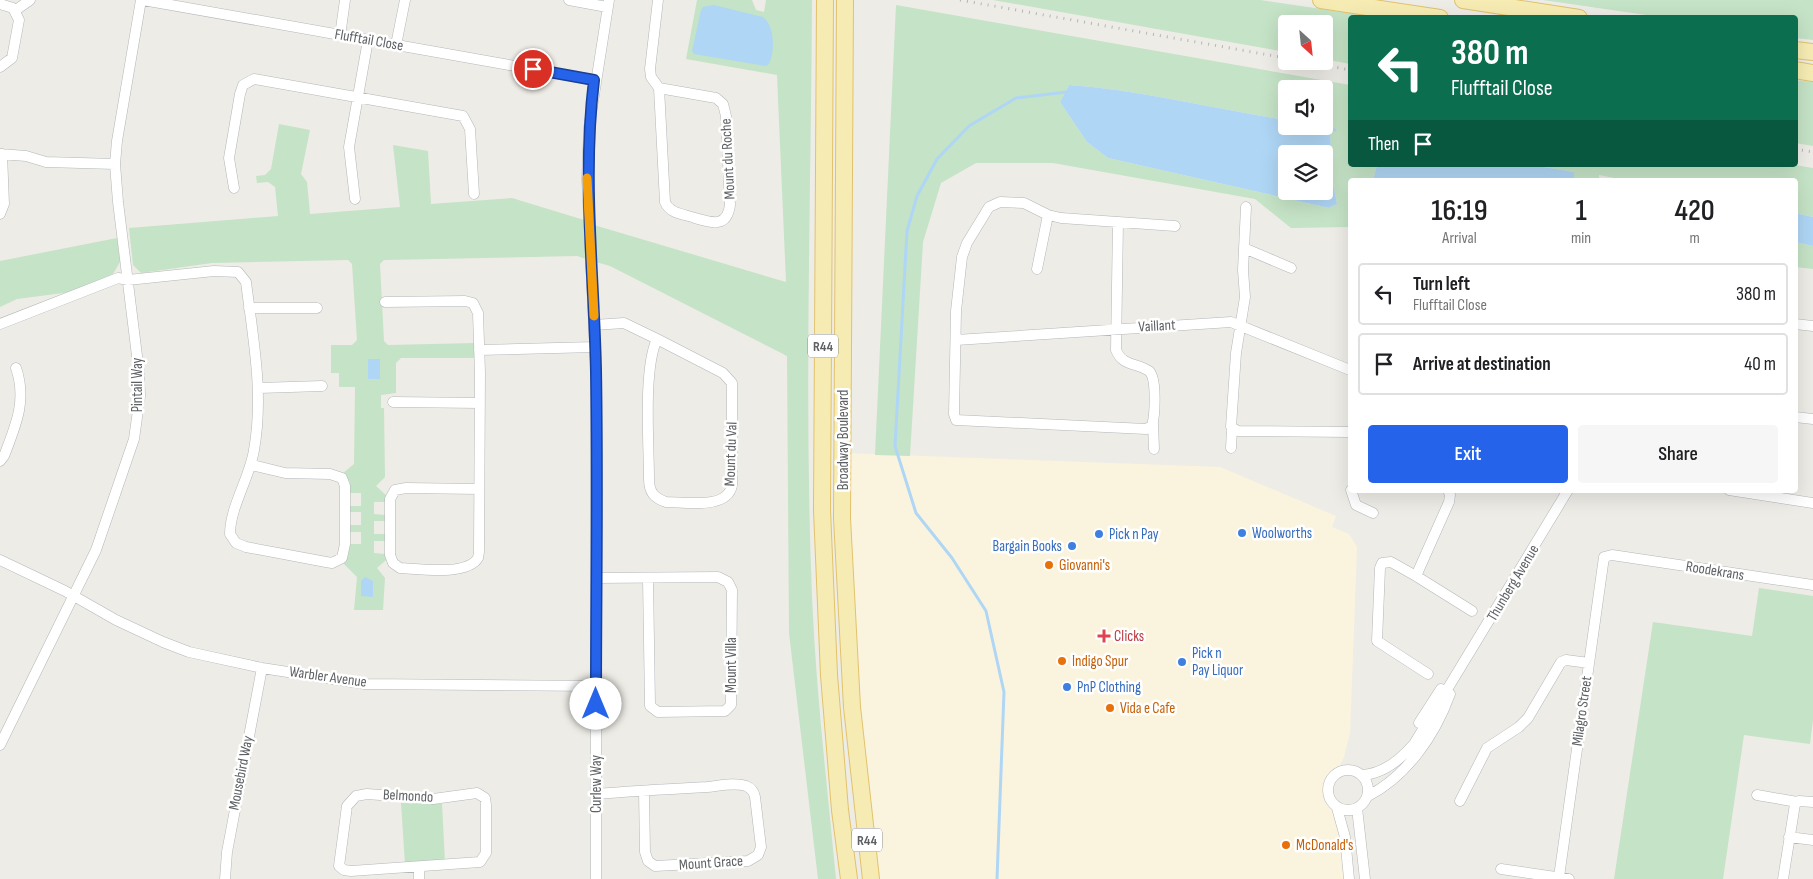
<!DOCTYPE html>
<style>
:root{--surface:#fff;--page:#f6f6f6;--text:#202124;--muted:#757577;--line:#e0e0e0;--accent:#2563eb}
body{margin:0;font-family:"Sofia Sans Condensed",sans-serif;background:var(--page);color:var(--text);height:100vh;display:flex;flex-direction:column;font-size:19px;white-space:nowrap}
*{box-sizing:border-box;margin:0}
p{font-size:16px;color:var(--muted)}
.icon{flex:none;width:28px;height:28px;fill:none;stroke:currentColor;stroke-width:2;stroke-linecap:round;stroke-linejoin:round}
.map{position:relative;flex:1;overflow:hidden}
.side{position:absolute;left:1348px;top:178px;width:450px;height:315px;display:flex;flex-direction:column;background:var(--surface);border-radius:5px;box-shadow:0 5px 20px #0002}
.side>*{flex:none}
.banner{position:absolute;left:1348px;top:15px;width:450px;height:152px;border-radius:5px;box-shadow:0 5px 20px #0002;background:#0b6e4f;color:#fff;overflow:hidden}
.needle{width:32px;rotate:153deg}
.tools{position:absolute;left:1278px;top:15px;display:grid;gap:10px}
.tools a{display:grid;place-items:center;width:55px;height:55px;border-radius:5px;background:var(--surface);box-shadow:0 5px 20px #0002;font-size:25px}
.pin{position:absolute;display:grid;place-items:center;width:42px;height:42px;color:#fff;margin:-21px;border:2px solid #fff;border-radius:50%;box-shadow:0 1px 5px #0007}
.me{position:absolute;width:55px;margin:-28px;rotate:0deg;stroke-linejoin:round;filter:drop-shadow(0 0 4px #0008)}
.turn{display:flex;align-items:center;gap:18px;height:105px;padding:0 20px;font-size:22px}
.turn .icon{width:65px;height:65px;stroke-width:2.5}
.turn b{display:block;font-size:35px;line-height:42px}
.then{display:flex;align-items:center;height:48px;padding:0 20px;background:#0003;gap:10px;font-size:19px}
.eta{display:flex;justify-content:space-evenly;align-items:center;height:85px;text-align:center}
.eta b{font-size:30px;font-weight:600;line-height:35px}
.button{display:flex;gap:10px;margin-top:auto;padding:10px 20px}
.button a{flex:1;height:58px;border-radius:5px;background:var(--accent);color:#fff;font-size:20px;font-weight:600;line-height:58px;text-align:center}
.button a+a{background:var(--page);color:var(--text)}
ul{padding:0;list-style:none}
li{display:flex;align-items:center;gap:15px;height:62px;margin:0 10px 8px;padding:0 10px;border:2px solid var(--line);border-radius:5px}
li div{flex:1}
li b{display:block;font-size:19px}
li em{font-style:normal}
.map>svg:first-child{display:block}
</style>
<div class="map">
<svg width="1813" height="879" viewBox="0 0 1813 879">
<rect width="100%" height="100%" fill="#eeece6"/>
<path fill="#faf4df" d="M844 453 1220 467 1336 516 1332 527 1349 534 1357 547 1350 733 1344 757 1337 771 1330 779 1327 788 1328 799 1336 808 1348 879H880L865 800Z"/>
<path fill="#c5e3c6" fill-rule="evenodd" d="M697 0H752L756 10 764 12 766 0H812C811 199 804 398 812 597 816 691 827 785 836 879H818L789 633 787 356 610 266 596 262 594 225 786 282 777 75 686 59Z
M993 0H1260L1377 17 1350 18V64L1324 59V24H1286V52Z
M1543 0H1813V40L1795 38V18L1660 17Z
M896 5 1350 85V165H1377L1373 180H1350V227L1291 228 1255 199 1053 163H976L941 183 923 242 910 456 875 455ZM1069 85C1142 90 1213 109 1286 120V89H1324V125L1330 126 1332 178 1337 204 1329 208 1108 158 1087 142 1060 102Z
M1795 80 1813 82V146L1795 143Z
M279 124 310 130 301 174 307 182 310 214 400 207 393 145 428 151 431 204 512 198 584 220 586 259 577 256 384 260 380 264 384 341 388 345 476 343V358H401L396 363V393L381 395V408H384L385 477 376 486 387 496 386 502H374V514L385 515V521H374V534H385V541H374V553L385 554 386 560 377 568 385 578 383 610H354L357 577 343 563 348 557 350 544H361V532H350V525H361V512H350V506H361V493H350V482L343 473 354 464 355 387H339V373H331V345H352L357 340 352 264 348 260 212 263 141 273 133 265 129 228 278 216 275 187 268 182 257 183 256 176 265 175 271 169Z
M1532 165H1795L1813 168V217L1795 213V180H1625L1599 175V180H1574V172Z
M117 238 120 262 113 274 71 292 17 299 0 307V261Z
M1795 242 1813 246V269L1795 267Z
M1759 588 1813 596V720L1810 744 1744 735 1723 879H1614L1653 622 1752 636Z
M401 803 442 804 445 862 405 864Z"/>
<path fill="#afd6f5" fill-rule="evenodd" d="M714 5 763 17C775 26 775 51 769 64L766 66 694 54 692 51 701 10 703 7Z
M1069 85C1142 90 1213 109 1286 120V126H1330L1332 178 1337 204 1329 208 1108 158 1087 142 1060 102ZM1286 154H1324V191H1286Z
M1377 165H1532L1574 172V180H1373Z
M1795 213 1813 217V246L1795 242Z
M368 359H380V379H368Z
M365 577 373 581V597L361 596V581Z"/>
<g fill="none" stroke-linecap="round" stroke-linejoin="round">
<path stroke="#afd6f5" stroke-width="3" d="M1327 130H1335
M997 879 1004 692 986 611 952 558 916 513 895 446 907 231 917 196 937 159 969 126 1016 98 1067 92"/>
<g stroke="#b3b6b9" stroke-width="11">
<path id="minor" d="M143 0 594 80
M569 0 607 7
M658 0 650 69 651 77 659 88 665 202C670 214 684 214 695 218 712 223 727 228 730 205L726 116 723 104 716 98 659 88
M0 4 13 8 19 20 12 58 0 67
M16 10 30 0
M340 36 345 0
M396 45 405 0
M0 154 26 156 46 162 115 164
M234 188 229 158 240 94 243 85 254 79 463 116 470 129 474 194
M355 199 349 147 368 40
M1246 207 1243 270 1245 297 1236 353 1231 427 1238 431 1350 432
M0 214 4 204 2 154
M1118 222 1116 350C1123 367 1136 362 1149 371 1157 378 1155 415 1152 426L1146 429 956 420 954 414 956 311 962 257 967 243 989 207 1000 202 1024 203 1048 215 1061 218 1175 226
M1244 248 1291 268
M1037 269 1048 215
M385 302 465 301 473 303 478 313 480 373 479 552 478 558C467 576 420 569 400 568L393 563 390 555V499L395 490 406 488 479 489
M249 308H317
M0 324 118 278 128 280 214 271 238 272 246 282C253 338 264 394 254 450 250 477 230 507 230 534L236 543 246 547 326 562 332 563 342 558 345 544V486L342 478 330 474 285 473 252 465
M1795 324 1813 326
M594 325 624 323 657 339
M657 339 723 373 732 383V485C728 510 685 502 666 502 654 498 649 492 649 479 649 444 643 369 657 339Z
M956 340 1231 322 1350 370
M479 350 595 347
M259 388 322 386
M393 402 480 403
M1795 417 1813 419
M1153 424 1154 449
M1231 448 1232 429
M0 461 4 456C16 425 27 400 16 368
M1351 490 1356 505 1373 513
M1729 490 1813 503
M0 560 65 591 116 620 163 642 189 652 262 668 365 684 596 686
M1416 576 1472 611
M596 578C637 578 677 577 718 577L728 582 732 590 731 701V705L725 711 658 712 650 706 648 578
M1428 674 1377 641 1380 568 1382 563 1391 562 1416 576 1449 502 1450 495 1448 490
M1419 723 1441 689
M0 745 96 550 134 439 140 396 139 372 118 202 115 164 117 141 141 0
M1328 790a20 20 0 1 1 40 0a20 20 0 1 1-40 0Z
M1362 775C1383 774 1400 760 1414 744L1568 490
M477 793 485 798 486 805V853L480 862 351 871 344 870 339 866 347 806 356 796 367 794 433 799Z
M596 794C633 791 670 789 707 787 718 786 735 782 746 786 751 788 754 792 755 797L761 847 758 855 748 861 655 866 648 861 645 852 644 791
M1757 795 1797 802
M1368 796C1407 776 1435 735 1450 694
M1460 801 1487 748 1519 727 1528 718 1561 662 1566 660 1589 663
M1337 808 1345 837 1349 879
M1357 808 1365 879
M1789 837 1813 840
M419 867V879
M1501 869 1569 879
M1559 877 1604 557 1612 555 1813 585
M225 879 227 852 262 668
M596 879V373L587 179 589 127 609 0
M1783 879 1795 804 1799 801 1813 802"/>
</g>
<g stroke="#e1c26c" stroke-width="18">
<path id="primary" d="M825 0 822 510 829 675 840 810 849 879
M845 0 842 518 852 707 871 879
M1321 0 1440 18
M1463 0 1579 18
M1795 50 1813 52
M1795 70 1813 73"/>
</g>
<use href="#minor" stroke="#fff" stroke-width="10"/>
<use href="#primary" stroke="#f6ecb3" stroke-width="16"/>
<path stroke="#b4b5b5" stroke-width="3" stroke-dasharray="1 6" stroke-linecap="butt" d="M960 0 1286 58
M1303 61 1350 70
M1795 149 1813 152"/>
</g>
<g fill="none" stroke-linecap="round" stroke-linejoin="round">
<g stroke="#184099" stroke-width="12">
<path id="route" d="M533 69 594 80C582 179 594 273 596 371 598 482 596 593 596 704"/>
</g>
<use href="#route" stroke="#2563eb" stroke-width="9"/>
<path stroke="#f59e0b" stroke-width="9" d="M587 178 594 316"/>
</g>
<g fill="#3f7fe0" stroke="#fff" stroke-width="2">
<circle cx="1242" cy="533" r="5"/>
<circle cx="1099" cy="534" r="5"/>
<circle cx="1072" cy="546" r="5"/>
<circle cx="1182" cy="662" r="5"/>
<circle cx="1067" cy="687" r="5"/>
</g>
<g fill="#e8710a" stroke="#fff" stroke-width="2">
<circle cx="1049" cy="565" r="5"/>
<circle cx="1062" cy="661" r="5"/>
<circle cx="1110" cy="708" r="5"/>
<circle cx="1286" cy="845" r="5"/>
</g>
<path fill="#e0444e" stroke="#fff" stroke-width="2" d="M1101.5 628.5h5v5h5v5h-5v5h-5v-5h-5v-5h5z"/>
<g text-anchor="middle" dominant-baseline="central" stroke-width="5" stroke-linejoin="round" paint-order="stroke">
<g fill="#fff" stroke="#8e9092" stroke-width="1">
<rect x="808" y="334.5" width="30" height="23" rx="4"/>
<rect x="852" y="828.5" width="30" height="23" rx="4"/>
</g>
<g font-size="14" font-weight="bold" fill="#5e6164">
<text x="823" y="346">R44</text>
<text x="867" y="840">R44</text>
</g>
<g font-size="15" fill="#5e6164" stroke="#fff">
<text transform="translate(369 40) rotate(10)">Flufftail Close</text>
<text transform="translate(728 159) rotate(-93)">Mount du Roche</text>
<text transform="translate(1157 326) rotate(-3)">Vaillant</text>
<text transform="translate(137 385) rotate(-90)">Pintail Way</text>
<text transform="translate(843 440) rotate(-90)">Broadway Boulevard</text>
<text transform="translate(731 454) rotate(-88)">Mount du Val</text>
<text transform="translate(1715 571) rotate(9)">Roodekrans</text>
<text transform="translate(1513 583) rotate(-59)">Thunberg Avenue</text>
<text transform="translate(731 665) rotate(-90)">Mount Villa</text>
<text transform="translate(328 677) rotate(8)">Warbler Avenue</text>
<text transform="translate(1582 711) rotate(-82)">Milagro Street</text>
<text transform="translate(241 773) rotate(-79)">Mousebird Way</text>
<text transform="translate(596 784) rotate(-90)">Curlew Way</text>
<text transform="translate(408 796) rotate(3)">Belmondo</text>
<text transform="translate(711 863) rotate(-4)">Mount Grace</text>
</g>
<g font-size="15" fill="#366cbe" stroke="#fff" text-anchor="start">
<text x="1252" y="533">Woolworths</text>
<text x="1109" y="534">Pick n Pay</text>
<text x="1062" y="546" text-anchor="end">Bargain Books</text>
<text x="1192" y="653">Pick n<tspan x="1192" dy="17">Pay Liquor</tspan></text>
<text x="1077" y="687">PnP Clothing</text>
</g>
<g font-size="15" fill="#c56008" stroke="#fff" text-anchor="start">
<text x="1059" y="565">Giovanni's</text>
<text x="1072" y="661">Indigo Spur</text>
<text x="1120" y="708">Vida e Cafe</text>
<text x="1296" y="845">McDonald's</text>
</g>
<g font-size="15" fill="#be3a42" stroke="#fff" text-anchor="start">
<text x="1114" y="636">Clicks</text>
</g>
</g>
</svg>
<div class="tools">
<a><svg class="needle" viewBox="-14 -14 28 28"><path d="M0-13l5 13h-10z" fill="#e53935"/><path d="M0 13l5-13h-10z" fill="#757577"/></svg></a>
<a><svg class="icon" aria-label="sound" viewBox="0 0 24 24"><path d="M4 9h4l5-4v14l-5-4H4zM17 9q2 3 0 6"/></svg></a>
<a><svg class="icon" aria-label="layers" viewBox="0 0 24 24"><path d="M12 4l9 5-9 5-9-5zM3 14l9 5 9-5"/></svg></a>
</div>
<div class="pin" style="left:533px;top:69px;background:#d93025"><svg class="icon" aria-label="arrive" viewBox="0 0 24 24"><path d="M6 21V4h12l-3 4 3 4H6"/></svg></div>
<svg class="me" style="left:596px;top:704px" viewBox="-20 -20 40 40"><circle r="19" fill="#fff"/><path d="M0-13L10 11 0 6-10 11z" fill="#2563eb"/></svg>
<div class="banner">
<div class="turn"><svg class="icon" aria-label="left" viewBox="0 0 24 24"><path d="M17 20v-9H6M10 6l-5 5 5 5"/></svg><div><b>380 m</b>Flufftail Close</div></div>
<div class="then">Then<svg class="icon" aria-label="arrive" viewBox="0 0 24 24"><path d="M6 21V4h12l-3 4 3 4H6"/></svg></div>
</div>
<section class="side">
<div class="eta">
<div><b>16:19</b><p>Arrival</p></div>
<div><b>1</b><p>min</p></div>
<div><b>420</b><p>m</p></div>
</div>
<ul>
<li><svg class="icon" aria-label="left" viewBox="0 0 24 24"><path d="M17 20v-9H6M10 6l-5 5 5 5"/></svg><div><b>Turn left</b><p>Flufftail Close</p></div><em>380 m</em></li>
<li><svg class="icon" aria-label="arrive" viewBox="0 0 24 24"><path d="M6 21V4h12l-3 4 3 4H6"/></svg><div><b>Arrive at destination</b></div><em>40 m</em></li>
</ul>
<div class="button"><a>Exit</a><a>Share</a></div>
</section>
</div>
